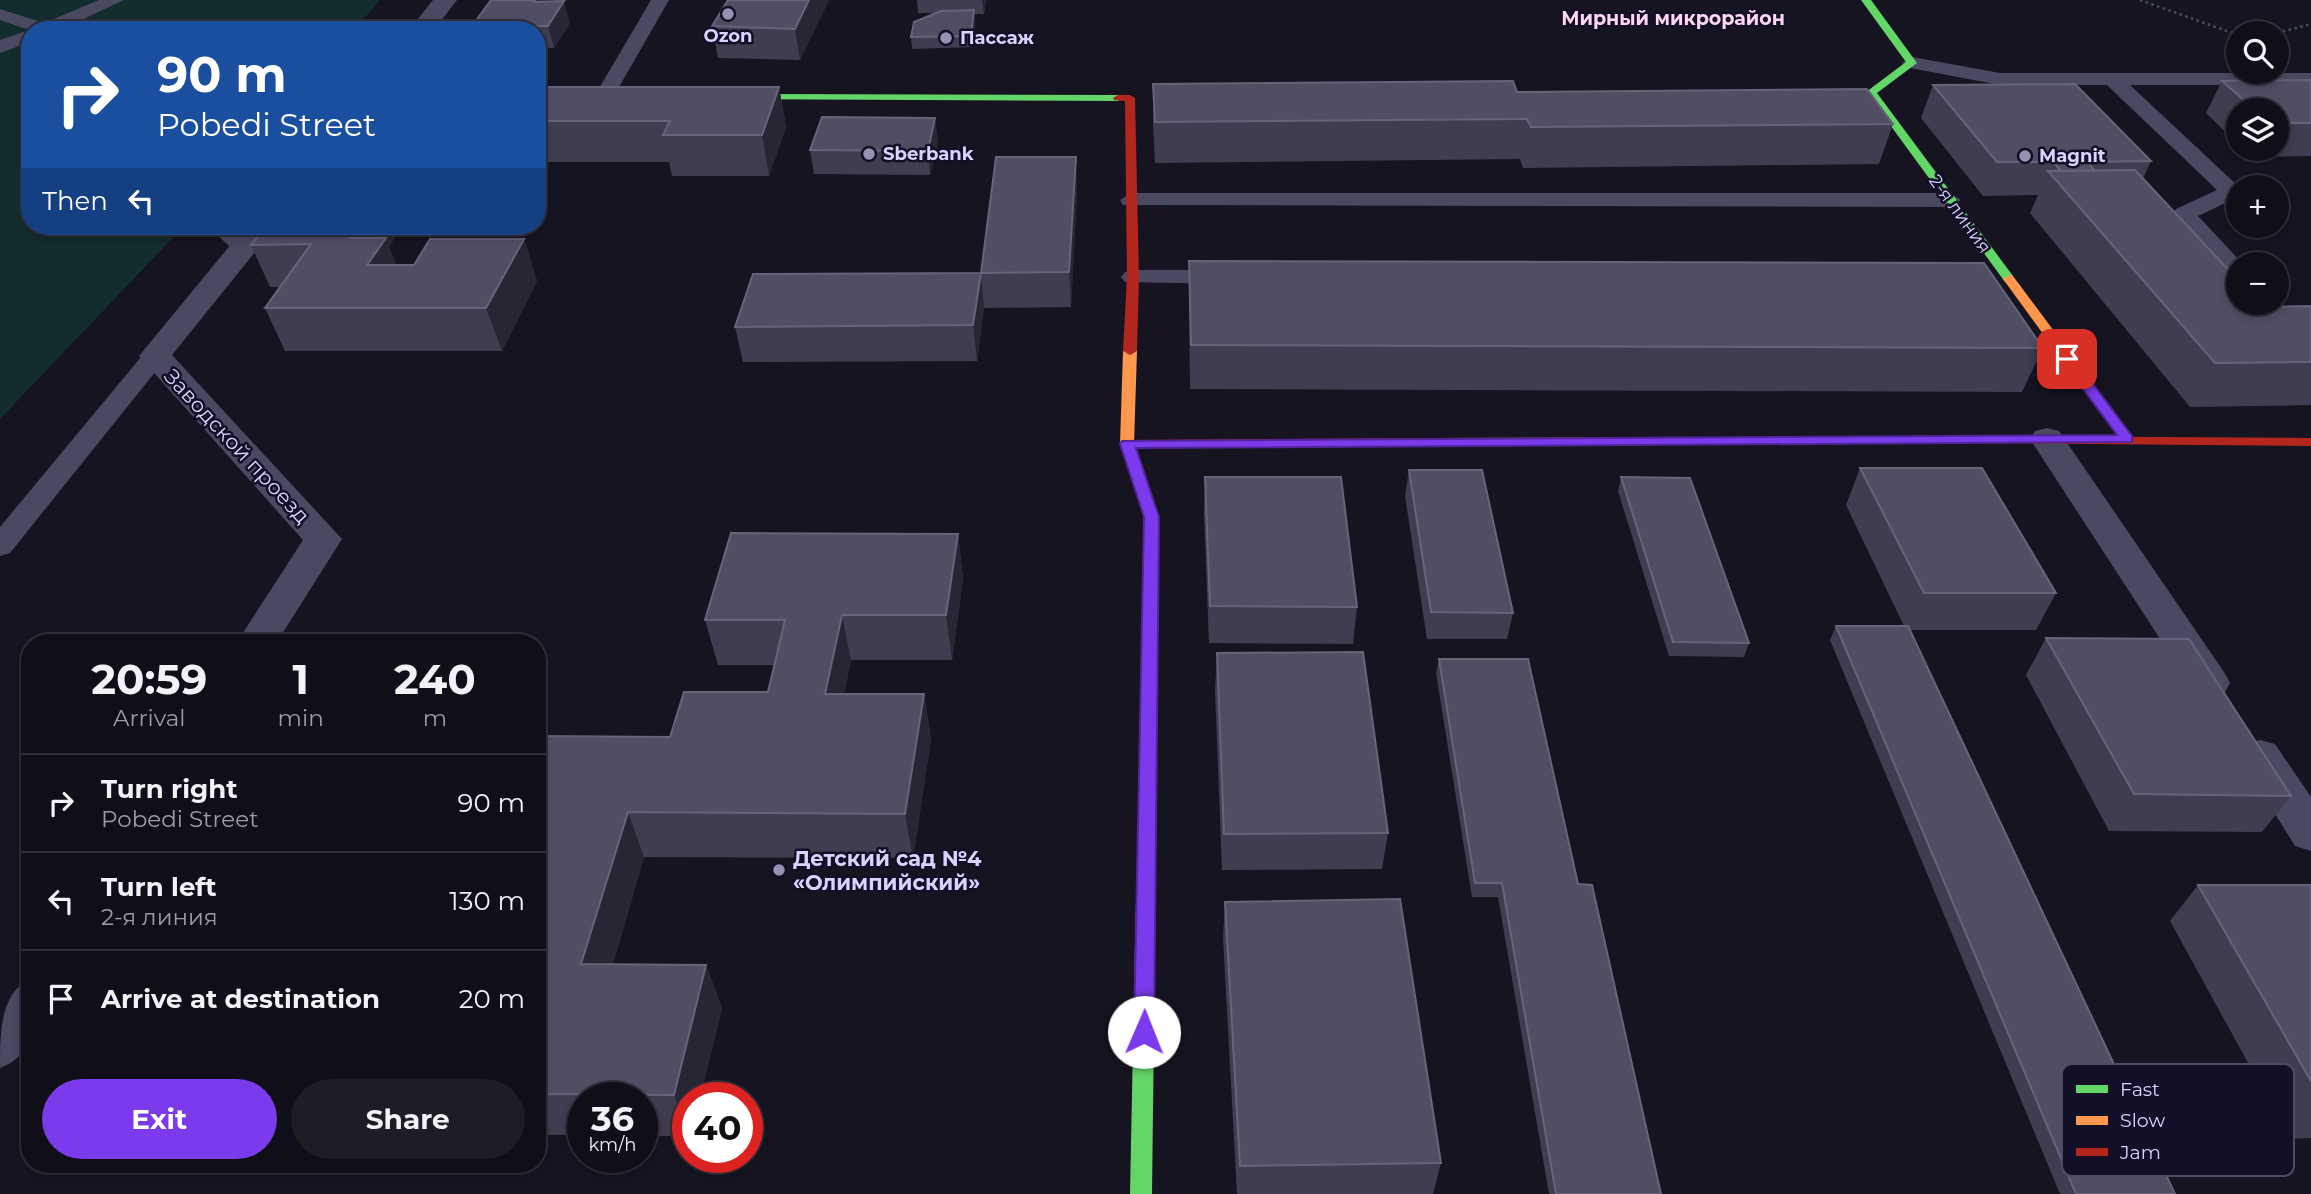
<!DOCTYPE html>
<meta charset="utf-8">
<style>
:root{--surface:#100f19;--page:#1e1d26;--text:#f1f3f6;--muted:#9c9ca2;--line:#302f38;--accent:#7c3aed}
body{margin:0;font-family:Montserrat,sans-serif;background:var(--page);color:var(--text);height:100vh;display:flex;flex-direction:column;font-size:26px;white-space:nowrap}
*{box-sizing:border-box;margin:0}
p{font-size:23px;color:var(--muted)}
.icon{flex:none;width:38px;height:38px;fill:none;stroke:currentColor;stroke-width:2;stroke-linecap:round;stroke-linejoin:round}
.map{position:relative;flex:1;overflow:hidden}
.drawer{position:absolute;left:21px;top:634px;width:525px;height:539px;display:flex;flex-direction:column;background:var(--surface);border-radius:28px;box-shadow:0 4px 10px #0003,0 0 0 2px var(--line)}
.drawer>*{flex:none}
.hud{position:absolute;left:21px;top:21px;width:525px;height:214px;border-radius:28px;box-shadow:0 4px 10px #0003,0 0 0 2px var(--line);background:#1a4fa0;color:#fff;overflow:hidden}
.buttons{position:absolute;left:2226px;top:21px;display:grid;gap:14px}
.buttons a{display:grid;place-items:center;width:63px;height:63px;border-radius:50%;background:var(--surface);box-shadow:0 4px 10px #0003,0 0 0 2px var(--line);font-size:35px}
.speed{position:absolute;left:567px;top:1082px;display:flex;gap:14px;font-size:35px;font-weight:700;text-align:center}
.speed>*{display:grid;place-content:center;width:91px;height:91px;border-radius:50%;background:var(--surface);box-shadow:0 4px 10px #0003,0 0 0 2px var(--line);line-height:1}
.speed small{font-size:18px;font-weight:400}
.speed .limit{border:10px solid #d22;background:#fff;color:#111}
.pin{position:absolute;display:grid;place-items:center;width:60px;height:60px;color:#fff;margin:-30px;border-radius:14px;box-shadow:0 4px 10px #0006}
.me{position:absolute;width:77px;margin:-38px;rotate:1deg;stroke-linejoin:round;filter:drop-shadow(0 0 5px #0008)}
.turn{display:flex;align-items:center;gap:24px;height:147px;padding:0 21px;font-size:32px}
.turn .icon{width:91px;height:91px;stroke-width:2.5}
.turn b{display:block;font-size:49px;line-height:60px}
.then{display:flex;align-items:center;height:66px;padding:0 21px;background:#0003;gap:14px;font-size:26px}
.eta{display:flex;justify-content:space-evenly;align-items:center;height:119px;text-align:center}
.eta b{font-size:42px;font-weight:700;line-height:49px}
.action{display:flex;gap:14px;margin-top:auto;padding:14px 21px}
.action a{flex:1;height:80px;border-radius:42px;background:var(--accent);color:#fff;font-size:28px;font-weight:700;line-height:80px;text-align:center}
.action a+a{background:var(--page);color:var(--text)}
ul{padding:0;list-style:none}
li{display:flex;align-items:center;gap:21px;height:98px;padding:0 21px;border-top:2px solid var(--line)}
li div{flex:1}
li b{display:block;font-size:26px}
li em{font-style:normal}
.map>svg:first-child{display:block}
</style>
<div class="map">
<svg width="2311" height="1194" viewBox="0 0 2311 1194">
<rect width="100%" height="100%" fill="#161421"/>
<path fill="#132c2d" d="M0 0H380L354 30H30V226H184L0 419Z"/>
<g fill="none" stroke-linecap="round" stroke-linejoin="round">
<path stroke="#44505f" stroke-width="2.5" stroke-dasharray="2.5 3.5" stroke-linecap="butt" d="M2140 0 2238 35
M2277 33 2311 24"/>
<path fill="#4a4962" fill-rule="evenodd" d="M99 0H124L60 30H30V42L0 53V40L29 30 0 20V9L44 23Z
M651 0H669L611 101H597L594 97Z
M1912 57 2000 73H2311V85H2130L2239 187 2238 197 2198 216 2243 264H2238V280L2230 278 2173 214 2176 209 2217 190 2107 85H2000L1905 67 1902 63Z
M1131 193H1950L1961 200 1950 207 1123 205 1120 200Z
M207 226H232L255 247 244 254 236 252Z
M1133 270H1230L1238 272 1242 277 1238 282 1230 284 1125 282 1121 277 1125 272Z
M2277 300 2283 307H2311V321L2268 319 2254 303H2277Z
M155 348 164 351 168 356 164 361 10 553 0 556V527L146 351Z"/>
<path fill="#4a4962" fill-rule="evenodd" d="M433 0H457L434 30H409Z
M246 226H276L172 355 342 539 277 642H237L303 540 139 356Z
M2047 428 2059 431 2224 672 2230 683 2224 694 2210 698 2196 694 2030 439 2035 431Z
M2260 740 2275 744 2311 797V851L2295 846 2239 756 2245 744Z
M30 979C30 1016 41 1053 0 1068 0 1032 0 994 30 979Z"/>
<path fill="#63d668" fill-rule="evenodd" d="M1861 0H1871L1917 63 1877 93 2013 276V282H2005L1866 92 1906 62Z
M727 94 1118 95 1123 98 1118 101 723 99 722 97Z
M1145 935 1152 937 1155 943 1152 1194H1130L1135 943 1138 937Z"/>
<path fill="#ff974d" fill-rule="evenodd" d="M2009 275 2013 276 2132 436 2134 439 2132 442H2122L2003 279Z
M1130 347 1137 351 1134 444 1159 518 1155 943 1152 949 1145 951 1138 949 1135 943 1145 518 1120 444 1123 351Z
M1983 436 1988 437 1990 440 1988 443 1433 446 1426 442 1433 438Z"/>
<path fill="#b3261e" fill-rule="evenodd" d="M1118 95H1130L1135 98 1139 277 1137 351 1130 355 1123 351 1127 277 1125 101 1114 100 1113 98Z
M1983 436 2311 438V446L1978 443 1976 440 1978 437Z
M1433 438 1440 442 1438 445 1127 448 1120 444 1127 440Z"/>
</g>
<path fill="#403d50" d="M491 0H556L555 1 570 23 554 48H537V30H473L472 26Z
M728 0H829L800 60 718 58 712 26Z
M917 0H986L984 14H974L975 22 972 47 912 49 911 37 935 13H918Z
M2311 80V156L2252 157 2243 149H2277V110H2238V144L2206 113 2222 81Z
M1153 84 1517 92 1893 124 1879 164 1523 168 1520 159 1155 163 1153 124Z
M1933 85 2151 161 2143 179 2264 307 2311 306V405L2190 407 2030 213 2038 195 1983 196 1921 118Z
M537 87H779L786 127 769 176H672L669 162H537Z
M938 141 930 175 814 174 810 150Z
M1077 190 1071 307 984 308 977 361 743 362 735 327 981 273Z
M265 226 389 247 396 265H414L524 239 537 281 502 351H285L265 308 280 287H270L251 245Z
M1189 261 2043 348 2022 392 1190 389 1189 303Z
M1860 468 2056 593 2036 630H1910L2175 1194H2060L1830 640 1836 626H1904L1846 505Z
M1409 470 1513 613 1507 639H1427L1405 496Z
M1205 477 1357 607 1353 644 1209 643 1204 514Z
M1621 477 1749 643 1744 657 1669 656 1618 491Z
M958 534 963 579 952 660H851L844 694H924L931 739 913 858 644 857 613 964 706 965 722 1008 700 1097H688V1136H642V1097H583V1135H537V736L670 737 768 692 774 665H718L705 620Z
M2046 638 2291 796 2262 832 2109 831 2026 675Z
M1217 653 1388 833 1382 869 1222 870 1215 690Z
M1439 659 1578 884 1661 1194H1549L1498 897H1472L1436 673Z
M2198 885H2311V1138L2290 1139 2170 921Z
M1225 902 1441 1163 1433 1194H1237L1223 938Z"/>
<path fill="#282635" d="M535 0H556L540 24 534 2Z
M809 0H829L800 60 795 29Z
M982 0H986L984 14Z
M564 1 570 23 554 48 548 26Z
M974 10 975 22 972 47 971 36Z
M779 87 786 127 769 176 762 135Z
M935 118 938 141 930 175 928 151Z
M1076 157 1077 190 1071 307 1069 272Z
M358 226H403L389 247 402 281 385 308 350 238Z
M524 239 537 281 502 351 486 308Z
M981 273 984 308 977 361 973 325Z
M958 534 963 579 952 660 946 615Z
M842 615 851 660 835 739 825 694Z
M924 694 931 739 913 858 905 814Z
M628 812 644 857 601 1007 581 964Z
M706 965 722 1008 700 1097H688V1128L674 1095Z"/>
<path fill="#504e63" stroke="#66637b" stroke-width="2" d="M491 0H535L534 2 564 1 548 26H472Z
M728 0H809L795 29 712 26Z
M974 10 971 36 911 37 914 22 941 11Z
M2311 80V123H2277V110H2255L2222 81Z
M1513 81 1517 92 1867 89 1893 124 1531 127 1527 119 1155 122 1153 84Z
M2075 84 2151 161 2087 162 2095 171H2061L2053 162H1997L1933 85Z
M537 87H779L762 135H663L670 121H537Z
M822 117 935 118 928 151 810 150Z
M996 157H1076L1069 272 981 273 973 325 735 327 753 274 981 273Z
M2135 170 2238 280V303H2260L2264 307 2311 306V362L2215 363 2048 171Z
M265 226H358L350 238H386L367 265H414L430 239H524L486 308H265L311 244 251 245Z
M1189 261 1984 263 2043 348 1191 345Z
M1860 468H1982L2056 593H1924Z
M1409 470H1482L1513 613 1431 612Z
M1205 477H1341L1357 607 1210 606Z
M1621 477 1690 478 1749 643 1673 642Z
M731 533 958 534 946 615H842L825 694H924L905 814 628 812 581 964 706 965 674 1095 537 1094V736L670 737 684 692H768L785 620H705Z
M1836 626H1908L2175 1194H2076Z
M2046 638 2189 639 2291 796 2134 794Z
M1363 652 1388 833 1224 834 1217 653Z
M1439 659H1528L1578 884 1592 885 1661 1194H1556L1502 883H1475Z
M2198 885H2311V1081Z
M1400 899 1441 1163 1240 1166 1225 902Z"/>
<path fill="#7c3aed" stroke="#51269a" stroke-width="2" d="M2063 356H2072L2132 436V442L1136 448 1159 517 1154 1032 1151 1038 1144 1041 1137 1038 1134 1032 1144 517 1120 444 1122 441 2117 435 2061 359Z"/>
<g fill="#9591b1" stroke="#130f26" stroke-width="2.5">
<circle cx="728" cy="14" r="7"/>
<circle cx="946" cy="38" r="7"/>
<circle cx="869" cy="154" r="7"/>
<circle cx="2025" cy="156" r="7"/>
<circle cx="779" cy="870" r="7"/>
</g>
<g text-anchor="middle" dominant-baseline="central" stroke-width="5" stroke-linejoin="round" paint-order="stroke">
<g font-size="18" font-weight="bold" fill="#d9d4ff" stroke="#130f26" text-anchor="start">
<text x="728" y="36" text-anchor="middle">Ozon</text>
<text x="960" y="38">Пассаж</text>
<text x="883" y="154">Sberbank</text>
<text x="2039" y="156">Magnit</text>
</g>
<g font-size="18" fill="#d9d4ff" stroke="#130f26">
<text transform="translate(1960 214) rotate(54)">2-я линия</text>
</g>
<g font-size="19" font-weight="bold" fill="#ffd6f0" stroke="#130f26">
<text x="1673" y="18">Мирный микрорайон</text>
</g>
<g font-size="21" fill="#d9d4ff" stroke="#130f26">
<text transform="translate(237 446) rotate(47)">Заводской проезд</text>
</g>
<g font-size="21" font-weight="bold" fill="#d9d4ff" stroke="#130f26" text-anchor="start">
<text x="793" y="858">Детский сад №4<tspan x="793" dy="24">«Олимпийский»</tspan></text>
</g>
</g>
<rect x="2062" y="1064" width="232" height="112" rx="10" fill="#130f26" stroke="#4e4a67" stroke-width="2"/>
<rect x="2076" y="1085" width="32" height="8" fill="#63d668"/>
<rect x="2076" y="1116" width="32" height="9" fill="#ff974d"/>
<rect x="2076" y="1148" width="32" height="8" fill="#b3261e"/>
<g font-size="19" fill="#d9d4ff">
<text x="2120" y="1096">Fast</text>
<text x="2120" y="1127">Slow</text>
<text x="2120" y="1159">Jam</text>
</g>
</svg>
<div class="buttons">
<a><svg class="icon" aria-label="search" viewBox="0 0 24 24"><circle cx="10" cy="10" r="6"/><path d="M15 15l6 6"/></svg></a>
<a><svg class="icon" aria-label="layers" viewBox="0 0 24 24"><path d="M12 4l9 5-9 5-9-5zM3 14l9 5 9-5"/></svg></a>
<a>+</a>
<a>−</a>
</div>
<div class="speed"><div>36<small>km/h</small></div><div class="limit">40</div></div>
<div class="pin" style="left:2067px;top:359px;background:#d93025"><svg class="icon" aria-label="arrive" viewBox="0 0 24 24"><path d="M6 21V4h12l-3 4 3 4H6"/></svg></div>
<svg class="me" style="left:1144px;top:1032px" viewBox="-20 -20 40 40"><circle r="19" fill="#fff"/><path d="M0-13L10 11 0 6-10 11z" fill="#7c3aed"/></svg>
<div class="hud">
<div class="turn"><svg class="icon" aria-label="right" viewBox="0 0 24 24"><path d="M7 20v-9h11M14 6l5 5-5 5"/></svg><div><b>90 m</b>Pobedi Street</div></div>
<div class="then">Then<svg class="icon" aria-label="left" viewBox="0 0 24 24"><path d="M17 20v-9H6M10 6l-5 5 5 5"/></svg></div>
</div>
<section class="drawer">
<div class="eta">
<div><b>20:59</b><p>Arrival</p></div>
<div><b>1</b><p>min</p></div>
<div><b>240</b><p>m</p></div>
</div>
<ul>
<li><svg class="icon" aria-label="right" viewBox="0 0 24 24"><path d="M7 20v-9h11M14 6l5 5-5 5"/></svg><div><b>Turn right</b><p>Pobedi Street</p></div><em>90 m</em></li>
<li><svg class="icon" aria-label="left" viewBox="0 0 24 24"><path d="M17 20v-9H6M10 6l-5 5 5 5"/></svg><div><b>Turn left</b><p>2-я линия</p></div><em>130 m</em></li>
<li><svg class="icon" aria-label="arrive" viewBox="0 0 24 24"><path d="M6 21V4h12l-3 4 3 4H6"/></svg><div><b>Arrive at destination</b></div><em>20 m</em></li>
</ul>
<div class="action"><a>Exit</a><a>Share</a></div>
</section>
</div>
